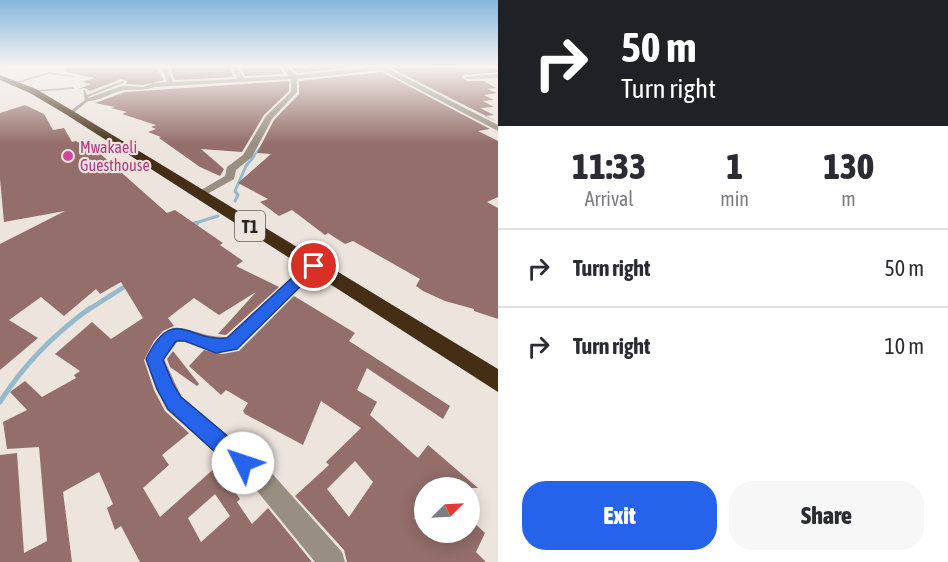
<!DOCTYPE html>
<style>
:root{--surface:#fff;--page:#f7f7f7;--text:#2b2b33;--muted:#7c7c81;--line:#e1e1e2;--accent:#2563eb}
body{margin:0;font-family:"Asap Condensed",sans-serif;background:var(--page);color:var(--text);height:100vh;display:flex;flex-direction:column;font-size:22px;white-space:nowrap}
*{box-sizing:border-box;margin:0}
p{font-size:20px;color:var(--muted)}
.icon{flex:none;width:33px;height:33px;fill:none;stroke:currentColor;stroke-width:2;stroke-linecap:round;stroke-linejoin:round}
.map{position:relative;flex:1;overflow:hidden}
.panel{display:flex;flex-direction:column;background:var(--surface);width:450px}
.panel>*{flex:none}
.banner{background:#202124;color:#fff;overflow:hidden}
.needle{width:39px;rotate:66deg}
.fabs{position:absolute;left:414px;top:477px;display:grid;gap:12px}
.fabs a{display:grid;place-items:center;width:66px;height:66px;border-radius:50%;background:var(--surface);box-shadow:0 3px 15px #0003;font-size:30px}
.pin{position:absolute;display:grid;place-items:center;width:51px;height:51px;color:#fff;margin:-26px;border:3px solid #fff;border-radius:50%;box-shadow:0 2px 6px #0007}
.me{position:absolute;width:66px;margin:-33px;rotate:311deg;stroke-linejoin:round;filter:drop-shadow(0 0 4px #0008)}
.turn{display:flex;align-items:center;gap:21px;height:126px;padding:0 24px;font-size:27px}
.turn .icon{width:78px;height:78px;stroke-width:2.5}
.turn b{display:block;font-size:42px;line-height:51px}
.eta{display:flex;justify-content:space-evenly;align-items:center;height:102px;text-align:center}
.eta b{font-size:36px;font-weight:800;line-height:42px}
.cta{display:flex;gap:12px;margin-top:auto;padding:12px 24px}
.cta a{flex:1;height:69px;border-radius:24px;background:var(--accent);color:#fff;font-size:24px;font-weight:800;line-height:69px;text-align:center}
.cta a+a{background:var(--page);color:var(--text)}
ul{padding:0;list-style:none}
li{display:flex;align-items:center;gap:18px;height:78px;padding:0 24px;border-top:2px solid var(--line)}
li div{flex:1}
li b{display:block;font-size:22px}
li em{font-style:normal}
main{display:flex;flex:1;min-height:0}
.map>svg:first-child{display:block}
</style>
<main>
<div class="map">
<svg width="498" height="562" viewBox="0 0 498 562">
<rect width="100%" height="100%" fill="#eee4de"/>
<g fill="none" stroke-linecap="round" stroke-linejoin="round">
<path stroke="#94bacc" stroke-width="2" d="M252 158 264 143"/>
<path stroke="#94bacc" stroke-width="3" d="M235 201 238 195 235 191 246 166 254 156
M192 224 218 216"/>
<path stroke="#94bacc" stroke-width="4.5" d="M189 225 197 223
M88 310 127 285"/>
<path stroke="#94bacc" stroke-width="5" d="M0 402C24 364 53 335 90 308"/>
</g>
<path fill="#936e6a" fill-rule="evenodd" d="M66 66H155L164 80 143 85 126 84 127 81 121 79 90 91 85 88 78 89 91 84 82 82 95 78 66 72Z
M165 66H229L234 77 175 80 170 68Z
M239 66H279L284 74 245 76Z
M290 66H364L297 73Z
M387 66 498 68V72L464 75 462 77 467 81H484L496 88 487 89 497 93 484 95 494 100 483 101 494 107 480 108 494 115 485 116 498 122Z
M382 72 490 129 478 131 498 141V197L487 202 498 208V319L474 311V309L445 301 423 291 416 286 420 279 353 241 345 244 328 233 325 235 292 210 279 216 260 202 268 199 238 183 271 154 257 153 274 120 299 94V81Z
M289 81V91L264 115 242 152 201 149 224 169 220 176 200 167 159 138 161 137 148 132 156 129 151 127 156 125 122 114 127 112 111 108 115 107 95 103 125 92Z
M25 105 44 114 53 130 64 128 72 142 76 141 81 144 87 142 167 213 175 210 223 243 220 245 243 261 236 266 279 287 226 335 218 334 256 292 219 315 194 298 168 318 174 326 163 331 154 341 144 360 154 390 165 411 189 433 162 455 169 465 143 488 160 517 217 466 240 499 237 502 252 524 268 508 312 562H140L121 526 115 530 107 508 113 504 99 472 63 492 72 562H0V455L17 453 24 553 47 541 39 447 7 449 3 422 27 410 10 392 25 381 42 397 76 378 74 375 80 371 55 354 92 322 111 339 143 318 121 282 100 294 96 289 64 316 41 297 9 320 38 338 0 370V244L65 211 4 222 0 179V113ZM215 494 230 516 201 542 188 518Z
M294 296 355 333 349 341 450 406 443 419 367 368 357 390 377 402 370 415 418 458 428 445 478 488H424V501L414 518 424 528V532H470V519L485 533 476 552 486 562H347L344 550 295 496 329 465 326 462 361 428 321 401 303 445 245 414 243 411 248 403 226 390 221 395 189 366 204 350 222 354 239 351ZM355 461 373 482 349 517 327 489Z
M173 351 199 384 197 386 170 367 167 359Z"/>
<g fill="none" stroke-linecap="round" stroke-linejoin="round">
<path fill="#998e82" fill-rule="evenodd" d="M49 72 75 76 73 77 49 74 14 84 12 83Z
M122 81 125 82 88 97V101L72 114 68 113 85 100 83 90H85L87 95Z
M73 87 74 89 33 92 31 91Z"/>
<path fill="#998e82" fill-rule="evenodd" d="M0 66H4L0 68Z
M157 66 168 69 173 82 236 79 237 78 231 66H237L244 78 289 76 281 66H287L296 75 383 66 498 125V131L382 70 297 79V92L272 119 252 157 236 170 234 179 200 198 196 197V193L225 176 227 167 243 155 266 116 291 92V79L154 87C142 92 132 88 120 91 110 93 93 105 83 100L122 86 143 87 153 83 167 82 163 71Z
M498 74V78L467 79 464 77Z
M314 261 319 263 321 266 319 269 237 349C216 357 199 342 178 341L164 359 181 396 269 470 342 552 345 562H315L253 486 167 410 156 389 146 359C172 304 187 339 227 337L309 263Z"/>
<path fill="#442f16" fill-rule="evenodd" d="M0 75 36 89 73 111 498 369V392L67 115 30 93 0 80Z"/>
</g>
<linearGradient id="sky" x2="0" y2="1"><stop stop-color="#86b6dd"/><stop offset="0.46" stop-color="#f7f3f0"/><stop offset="1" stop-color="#f7f3f0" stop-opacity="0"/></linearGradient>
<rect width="498" height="144" fill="url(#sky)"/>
<path fill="#2563eb" stroke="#184099" stroke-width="1.5" d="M314 261 318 262 320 266 318 269 237 349 216 353 185 341H176L163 360 173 384 181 397 251 456 254 463 251 471 243 474 236 471 168 409 157 389 146 359C173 303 190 343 227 338L309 262Z"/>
<circle fill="#d1479c" stroke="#eee4de" stroke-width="2" cx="68" cy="156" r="6"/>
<g text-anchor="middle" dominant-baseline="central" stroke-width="4.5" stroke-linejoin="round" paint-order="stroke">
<g font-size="16" fill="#b23c85" stroke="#eee4de" text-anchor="start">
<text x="80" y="147">Mwakaeli<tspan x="80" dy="18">Guesthouse</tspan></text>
</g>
<rect fill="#eee4de" stroke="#635e5a" stroke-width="1.5" x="235" y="211" width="30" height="30" rx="4.5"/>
<g font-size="18" font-weight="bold" fill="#282522">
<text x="250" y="226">T1</text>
</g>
</g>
</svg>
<div class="fabs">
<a><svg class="needle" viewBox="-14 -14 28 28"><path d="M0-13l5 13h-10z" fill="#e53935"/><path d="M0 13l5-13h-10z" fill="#7c7c81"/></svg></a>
</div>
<div class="pin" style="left:314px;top:266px;background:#d93025"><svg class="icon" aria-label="arrive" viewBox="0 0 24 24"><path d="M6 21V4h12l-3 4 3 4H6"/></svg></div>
<svg class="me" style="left:243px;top:463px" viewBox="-20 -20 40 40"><circle r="19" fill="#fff"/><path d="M0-13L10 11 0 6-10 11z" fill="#2563eb"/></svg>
</div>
<section class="panel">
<div class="banner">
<div class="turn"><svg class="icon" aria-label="right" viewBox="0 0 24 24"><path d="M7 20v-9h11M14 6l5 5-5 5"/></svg><div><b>50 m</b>Turn right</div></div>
</div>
<div class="eta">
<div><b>11:33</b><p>Arrival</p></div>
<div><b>1</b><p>min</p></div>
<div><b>130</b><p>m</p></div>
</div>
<ul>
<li><svg class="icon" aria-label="right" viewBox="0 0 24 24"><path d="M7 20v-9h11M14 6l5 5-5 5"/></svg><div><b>Turn right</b></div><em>50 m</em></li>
<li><svg class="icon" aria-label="right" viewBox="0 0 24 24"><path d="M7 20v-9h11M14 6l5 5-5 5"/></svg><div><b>Turn right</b></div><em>10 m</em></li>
</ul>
<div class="cta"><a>Exit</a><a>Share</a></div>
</section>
</main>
